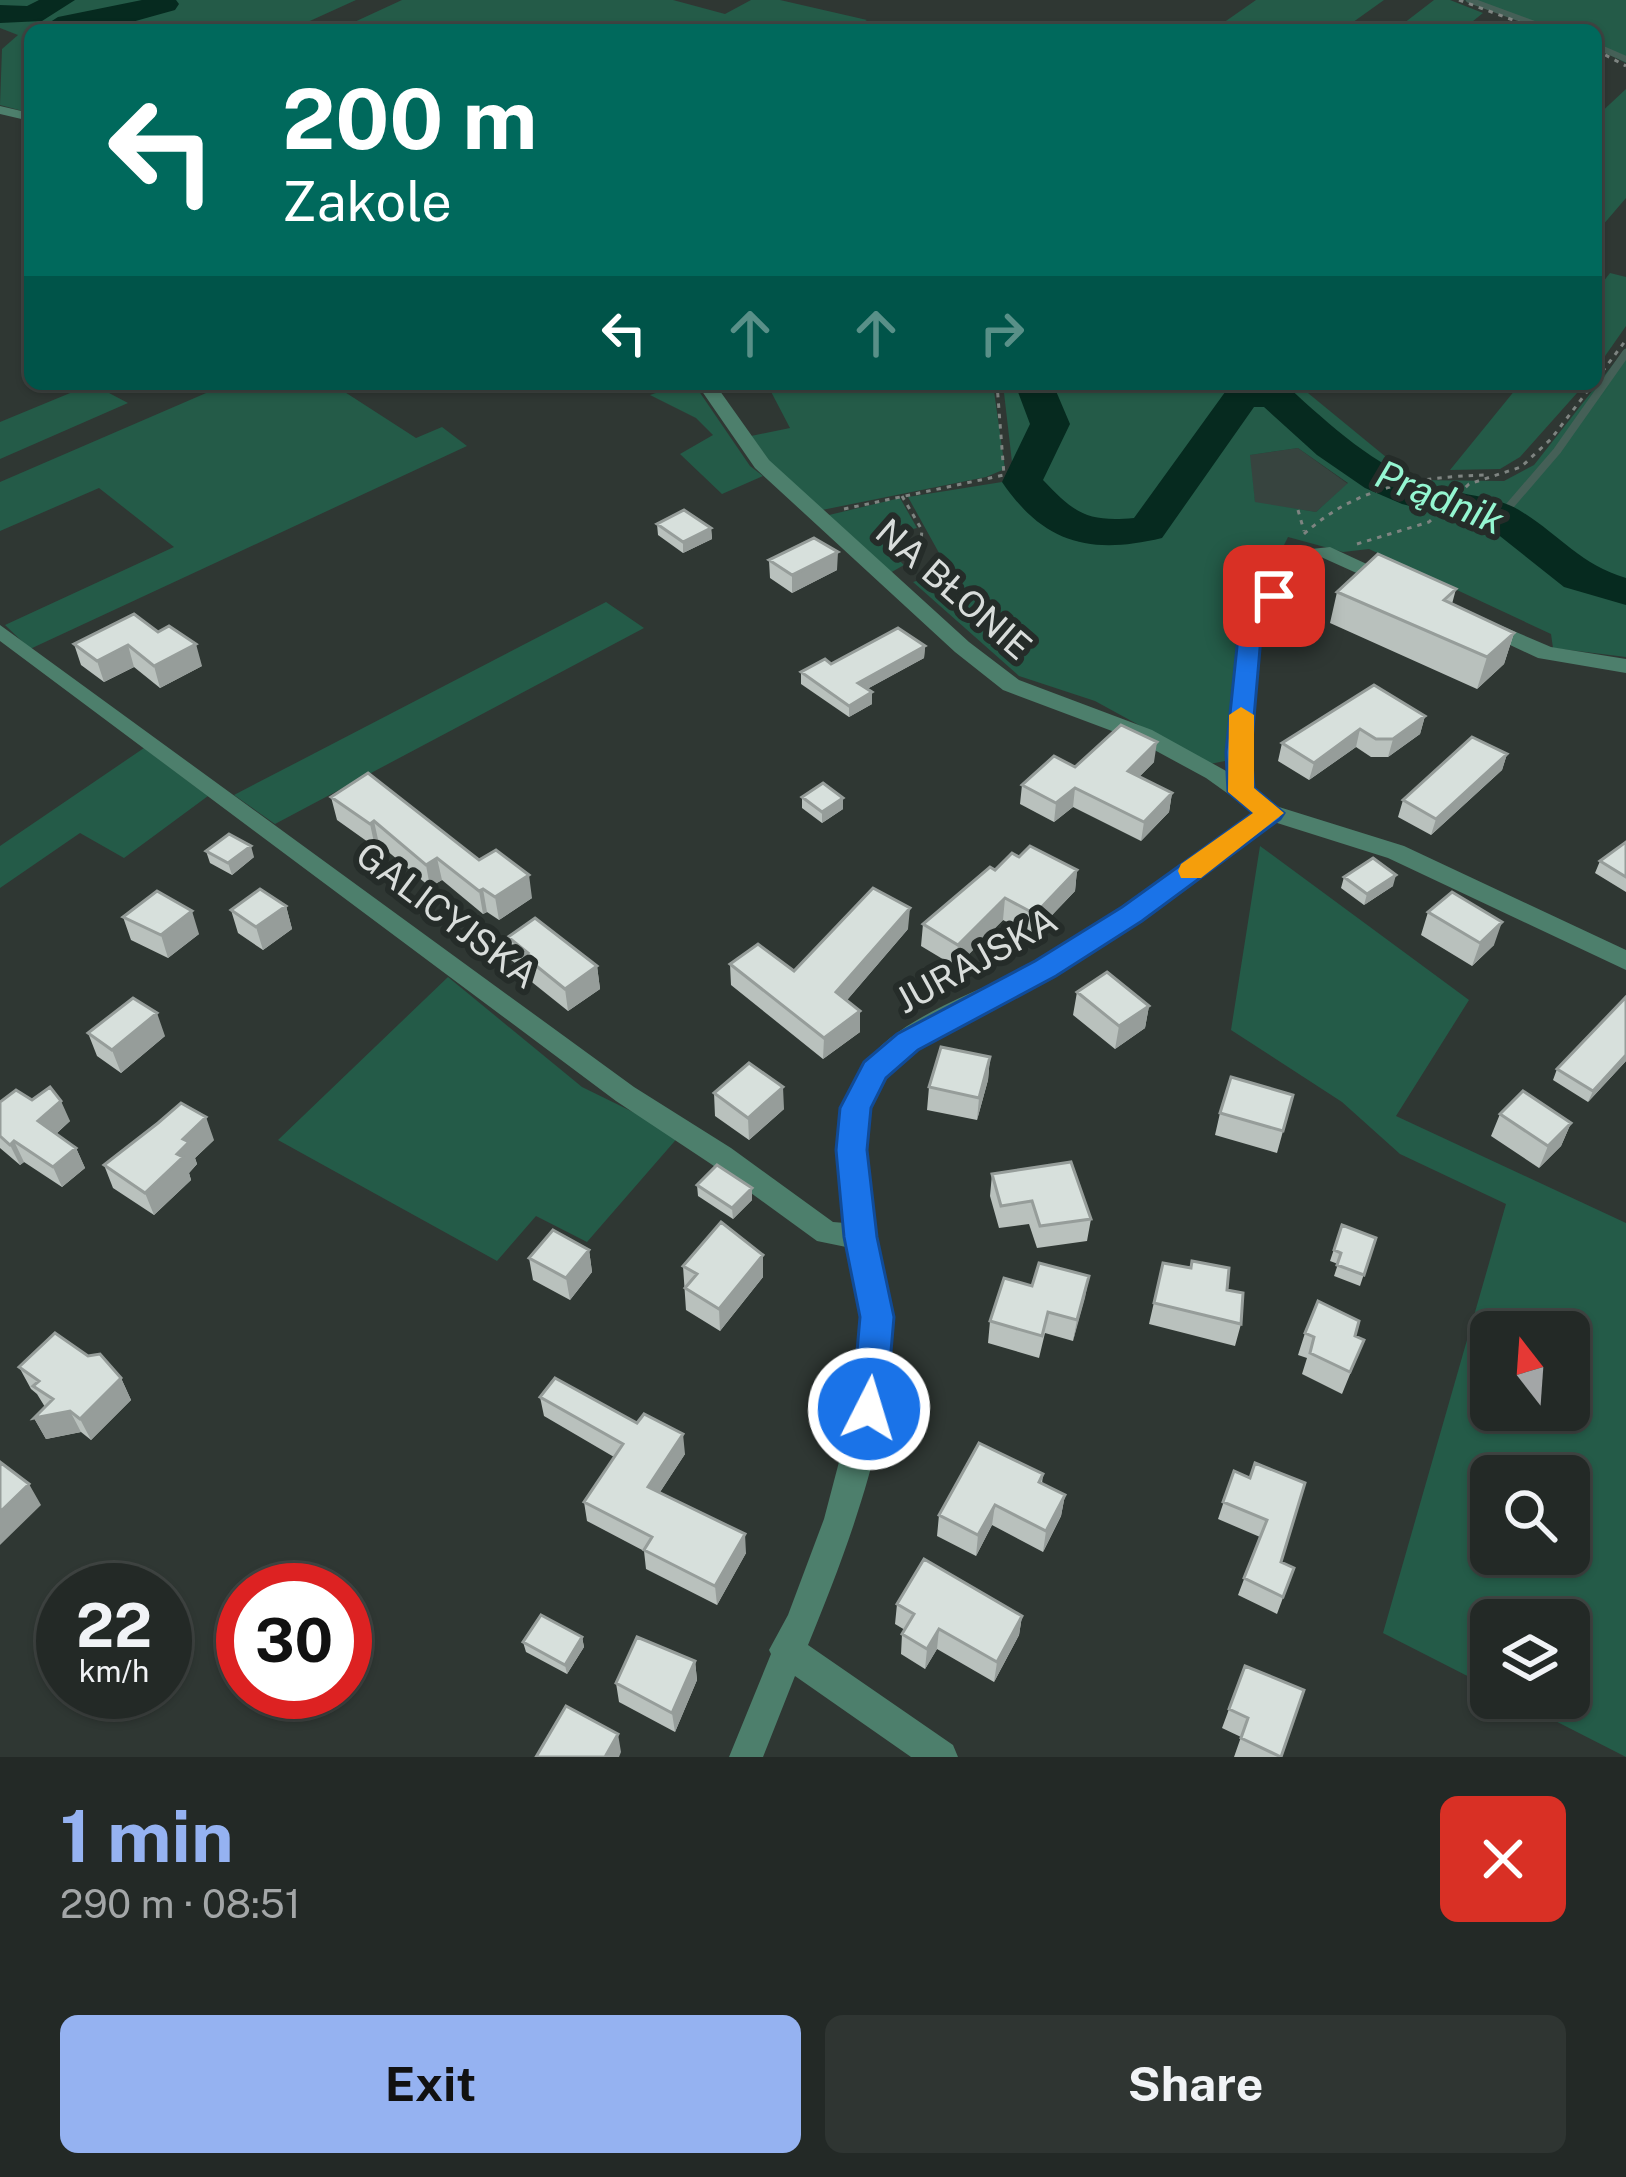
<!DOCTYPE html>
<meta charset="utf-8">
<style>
:root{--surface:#232926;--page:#2f3532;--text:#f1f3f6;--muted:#a3a6a7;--line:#404543;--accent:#95b2f1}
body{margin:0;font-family:"Public Sans",sans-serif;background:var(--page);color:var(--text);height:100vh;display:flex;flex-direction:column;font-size:45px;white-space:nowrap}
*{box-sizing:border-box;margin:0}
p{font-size:39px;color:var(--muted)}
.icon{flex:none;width:66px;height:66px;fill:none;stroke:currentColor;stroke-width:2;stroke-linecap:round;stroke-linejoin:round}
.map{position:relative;height:1757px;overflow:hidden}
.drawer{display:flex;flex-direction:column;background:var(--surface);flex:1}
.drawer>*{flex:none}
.banner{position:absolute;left:24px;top:24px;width:1578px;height:366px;border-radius:18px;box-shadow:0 3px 9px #0004,0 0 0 3px var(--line);background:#00695c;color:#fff;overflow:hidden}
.needle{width:78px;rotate:343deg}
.tools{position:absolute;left:1470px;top:1311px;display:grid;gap:24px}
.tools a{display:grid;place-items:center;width:120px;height:120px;border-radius:18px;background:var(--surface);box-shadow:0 3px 9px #0004,0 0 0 3px var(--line);font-size:60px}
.speed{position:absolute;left:36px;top:1563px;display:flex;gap:24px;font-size:60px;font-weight:700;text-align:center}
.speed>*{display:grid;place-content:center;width:156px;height:156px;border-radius:50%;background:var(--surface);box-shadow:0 3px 9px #0004,0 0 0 3px var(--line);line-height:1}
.speed small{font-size:30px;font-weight:400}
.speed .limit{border:18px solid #d22;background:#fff;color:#111}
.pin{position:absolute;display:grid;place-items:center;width:102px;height:102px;color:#fff;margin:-51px;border-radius:24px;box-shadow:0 6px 18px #0006}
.me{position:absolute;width:132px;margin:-66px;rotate:5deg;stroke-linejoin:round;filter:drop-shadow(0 0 9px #0008)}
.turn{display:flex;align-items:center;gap:42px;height:252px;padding:0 60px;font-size:54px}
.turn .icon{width:156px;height:156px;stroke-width:2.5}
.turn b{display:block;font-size:84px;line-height:102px}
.lanes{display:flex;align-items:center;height:114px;padding:0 60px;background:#0003;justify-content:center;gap:60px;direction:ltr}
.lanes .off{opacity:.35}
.round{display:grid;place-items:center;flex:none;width:126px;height:126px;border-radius:18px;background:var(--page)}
.overview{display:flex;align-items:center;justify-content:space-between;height:204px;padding:0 60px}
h1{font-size:72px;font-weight:700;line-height:90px;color:var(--accent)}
.cta{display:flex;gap:24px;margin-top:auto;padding:24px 60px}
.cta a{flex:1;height:138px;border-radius:18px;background:var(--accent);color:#111;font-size:48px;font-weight:700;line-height:138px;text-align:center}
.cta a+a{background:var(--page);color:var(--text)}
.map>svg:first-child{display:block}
</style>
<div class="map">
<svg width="1626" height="1757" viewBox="0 0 1626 1757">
<rect width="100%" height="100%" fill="#2f3733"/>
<path fill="#37443f" d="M1298 448 1348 484 1316 512 1255 503 1249 455Z"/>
<path fill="#245b48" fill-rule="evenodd" d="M0 0H356L290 30H30V113L0 105 2 49 18 35 0 28Z
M402 0H673L725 14 751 0H780L867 20 850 30H337Z
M1256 0H1384L1342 30H1213Z
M1434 0H1450L1483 13 1462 30H1395Z
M1464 0H1626V63L1596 48V30H1545Z
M1626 89V198L1596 233V117Z
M1610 273 1626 277V326L1596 369V291Z
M1626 348V657L1553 648 1551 634 1369 549 1343 552 1288 537 1238 637 1225 761 1210 764 1095 701 1019 676 913 582 949 571 908 497 1002 482 1013 471 1003 384H1297L1414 480 1504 481 1534 465ZM1298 448 1348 483 1316 512 1255 502 1250 455Z
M92 384 128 403 0 459V422Z
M227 384H342L337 387 416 438 442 427 467 446 30 649 5 625 174 547 99 488 0 531V482Z
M682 384H694L750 466 763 476 722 494 680 454 713 435 696 418 650 395Z
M767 384H993L1005 469 986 477 822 510 768 460 751 436 790 428Z
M1520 384H1585L1520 457 1500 469 1450 470Z
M900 498 917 528 876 538 904 565 890 573 829 515Z
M606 602 644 628 275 824 234 795Z
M144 748 208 796 124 858 80 833 0 888V846Z
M1260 846 1469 1000 1396 1116 1626 1223V1757L1510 1698H1569V1620H1491V1688L1383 1633 1506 1204 1400 1154 1342 1102 1231 1030ZM1491 1332H1569V1410H1491ZM1491 1476H1569V1554H1491Z
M448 977 582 1087 680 1135 587 1242 536 1216 497 1261 278 1140Z"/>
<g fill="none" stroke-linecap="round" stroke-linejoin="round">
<path stroke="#456057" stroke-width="6" d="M1469 0 1551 30
M1596 46 1626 59"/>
<path stroke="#456057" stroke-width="8" d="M1501 516 1557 451 1626 353"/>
<path fill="#062a1f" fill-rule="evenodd" d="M39 0H75L42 21 0 23V5L27 6Z
M142 0H176L179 4 175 10 114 27 38 30 58 17Z
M1015 384H1053L1070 424 1043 480C1075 514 1088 522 1134 518L1228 388 1288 387C1331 426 1374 466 1430 486 1458 495 1494 495 1519 510 1559 534 1579 564 1626 578V605L1564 587 1486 525 1402 504 1365 488 1317 455 1264 407H1254L1162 538C1091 555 1044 544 1002 482L1030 424Z"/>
<path stroke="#7e8481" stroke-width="3" stroke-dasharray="4.5 6" stroke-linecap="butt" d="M1459 0 1540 30
M1596 50 1626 66
M1596 380 1626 340
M902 496 922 530 919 560 908 569
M844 509 1004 475 997 384
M1298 510 1304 531
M1304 534C1357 486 1418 477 1487 475
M1357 544 1429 522 1469 484 1521 467 1551 439 1593 384"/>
<path fill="#4d7f6c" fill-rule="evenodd" d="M0 106 30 113V121L0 114Z
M697 384H715L769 460 969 642 1019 680 1152 730 1228 772 1227 752 1239 637 1292 551 1330 547 1399 579V587L1392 589 1321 557 1306 560 1261 637 1249 752 1252 789 1279 807 1404 846 1626 950V970L1388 858 1274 822C1204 874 1134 928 1058 973 1002 1005 929 1024 886 1074 831 1140 890 1247 892 1321 895 1425 847 1550 808 1645L953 1745 958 1757H911L795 1676 763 1757H729L771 1654 769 1650 788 1615 824 1519 850 1420 862 1323 851 1248 817 1241 711 1164 616 1101 0 641V625L634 1087 731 1148 833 1222 845 1223C835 1168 829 1114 864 1065 901 1013 989 990 1043 958 1117 914 1186 863 1255 813L1206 778 1136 740 1003 690 955 652 755 468Z
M1483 618 1551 647 1626 659V673L1538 658 1476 629 1473 624Z"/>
</g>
<path fill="#b9c1bd" d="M657 524 711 528 712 539 683 553 658 535Z
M769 560 837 570 792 593 770 578Z
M1456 589 1452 604 1514 633 1504 664 1477 689 1330 623 1337 592Z
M134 614 202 666 160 688 134 667 104 682 81 665 74 644Z
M925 646 924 658 867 689 872 692V704L849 717 801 684V672L831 664Z
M1425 716 1420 734 1388 757H1371L1356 747 1309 780 1278 761 1282 743Z
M1507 754 1502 770 1431 835 1398 817 1403 800Z
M1154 762 1139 777 1172 793 1169 812 1141 841 1073 807 1054 822 1020 804 1022 785 1075 767Z
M331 797 479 860 532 898 499 920 487 912 483 914 442 880 430 887 379 844 375 847 337 820Z
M802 797 843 809 822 823 802 808Z
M1626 842V892L1595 873 1600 861Z
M206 851 254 857 232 875 210 863Z
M1019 857 1077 870 1075 891 1033 935 1003 920 956 967 921 946 923 924 995 870Z
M1344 877 1393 886 1364 905 1341 888Z
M286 906 292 929 263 950 238 933 231 910Z
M1428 912 1494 945 1472 966 1421 935Z
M123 917 199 934 168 958 131 940Z
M908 929 847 1000 860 1032 823 1059 731 985 730 964 794 971Z
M508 937 597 966 600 989 568 1011 528 979 527 972 511 960Z
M1077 992 1149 1006 1145 1028 1115 1049 1073 1015Z
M88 1033 165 1036 121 1073 97 1056Z
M990 1057 988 1080 977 1120 927 1110 929 1087Z
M1626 1061 1588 1102 1553 1080 1557 1069Z
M714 1093 784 1109 749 1140 715 1116Z
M1293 1095 1277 1153 1215 1135 1220 1113Z
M32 1100 70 1121 56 1134 76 1148 85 1168 62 1187 24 1162 20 1165 0 1148V1102Z
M1500 1114 1571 1123 1561 1146 1539 1168 1491 1136Z
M214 1140 195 1158 197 1164 189 1173 191 1180 154 1215 113 1188 104 1165Z
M992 1174 1091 1219 1087 1241 1037 1248 1029 1224 999 1228 990 1196Z
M697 1185 752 1200 733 1219 698 1196Z
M1342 1225 1376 1238 1360 1286 1334 1276 1338 1264 1330 1261Z
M589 1250 592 1272 570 1300 533 1280 529 1258Z
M1192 1261 1227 1290 1241 1324 1235 1346 1149 1324 1163 1263 1190 1268Z
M683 1266 763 1277 720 1331 686 1310Z
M1089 1276 1073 1341 1045 1333 1039 1358 988 1343 990 1321 1032 1286Z
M1305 1333 1355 1336 1364 1340 1342 1394 1302 1374 1307 1358 1298 1355Z
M19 1367 121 1378 131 1400 91 1440 81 1432 46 1439 34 1418 45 1407 37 1394 31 1389Z
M540 1397 685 1454 660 1492 746 1553 717 1605 646 1569 644 1551 587 1521 584 1502 614 1457 544 1416Z
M1234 1471 1250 1478 1281 1562 1294 1568 1277 1614 1238 1595 1260 1537 1218 1519Z
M1043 1474 1042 1484 1065 1495 1061 1516 1043 1552 992 1525 976 1556 937 1536 939 1515Z
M897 1604 1022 1616 1019 1635 994 1682 937 1649 925 1669 901 1654 902 1634 905 1630 895 1624Z
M582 1637 584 1647 567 1674 526 1652 523 1642Z
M695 1661 697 1680 675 1732 619 1702 616 1683Z
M1245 1666 1281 1757H1234L1241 1737 1222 1728Z"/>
<path fill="#969d9a" d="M711 528 712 539 683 553V542Z
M838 552 837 570 792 593V575Z
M1514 633 1504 664 1477 689 1487 657Z
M196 644 202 666 160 688 154 666Z
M128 645 134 667 104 682 97 661Z
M925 646 924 658 858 694V683Z
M872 692V704L849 717V706Z
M1425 716 1420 734 1388 757 1393 739Z
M1360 729 1356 747 1309 780 1314 763Z
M1157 742 1154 762 1125 791 1128 771Z
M1507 754 1502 770 1431 835 1436 819Z
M1075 788 1073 807 1054 822 1056 803Z
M1172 793 1169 812 1141 841 1144 822Z
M843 798V809L822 823V812Z
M374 821 379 844 375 847 370 824Z
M251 846 254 857 232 875 228 863Z
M437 858 442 880 430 887 426 865Z
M1077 870 1075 891 1033 935 1035 914Z
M529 875 532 898 499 920 495 897Z
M1396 875 1393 886 1364 905 1367 894Z
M483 889 487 912 483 914 479 891Z
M1005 898 1003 920 956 967 958 945Z
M286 906 292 929 263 950 256 927Z
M910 908 908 929 836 1013V992Z
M192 911 199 934 168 958 161 935Z
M1502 922 1494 945 1472 966 1480 943Z
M597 966 600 989 568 1011 565 989Z
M1149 1006 1145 1028 1115 1049 1119 1026Z
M860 1011V1032L823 1059 824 1038Z
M157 1013 165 1036 121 1073 112 1050Z
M1626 1055V1061L1588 1102 1593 1091Z
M990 1057 988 1080 977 1120 979 1098Z
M783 1087 784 1109 749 1140 748 1118Z
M61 1101 70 1121 47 1142 38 1121Z
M206 1117 214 1140 195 1158 197 1164 189 1173 191 1180 154 1215 145 1193 177 1154 183 1139Z
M1571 1123 1561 1146 1539 1168 1548 1146Z
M14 1141 24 1162 20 1165 10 1145Z
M76 1148 85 1168 62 1187 53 1167Z
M752 1188V1200L733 1219 732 1208Z
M589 1250 592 1272 570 1300 566 1278Z
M763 1255V1277L720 1331 719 1309Z
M1089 1276 1085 1298 1073 1341 1077 1320Z
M121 1378 131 1400 91 1440 80 1419Z
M70 1411 81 1432 46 1439 34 1418Z
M683 1434 685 1454 651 1506 648 1487Z
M29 1484 41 1505 0 1545V1512Z
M1065 1495 1061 1516 1043 1552 1046 1531Z
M995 1505 992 1525 976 1556 978 1535Z
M745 1534 746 1553 717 1605 715 1586Z
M1022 1616 1019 1635 994 1682 997 1662Z
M939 1629 937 1649 925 1669 927 1649Z
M582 1637 584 1647 567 1674 565 1665Z
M695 1661 697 1680 675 1732 672 1713Z
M618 1734 621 1752 619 1757H605Z"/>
<path fill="#d7e0dc" stroke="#969d9a" stroke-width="3" d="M684 510 711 528 683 542 657 524Z
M814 538 838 552 792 575 769 560Z
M1378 554 1456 589 1444 600 1514 633 1487 657 1337 592Z
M134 614 158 632 169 626 196 644 154 666 128 645 97 661 74 644Z
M898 628 925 646 858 683 872 692 849 706 801 672 825 659 831 664Z
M1374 685 1425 716 1393 739H1376L1360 729 1314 763 1282 743Z
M1121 725 1157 742 1128 771 1172 793 1144 822 1075 788 1056 803 1022 785 1054 756 1075 767Z
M1472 737 1507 754 1436 819 1403 800Z
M368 773 479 860 496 850 529 875 495 897 483 889 479 891 437 858 426 865 374 821 370 824 331 797Z
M823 783 843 798 822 812 802 797Z
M229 834 251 846 228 863 206 851Z
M1626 842V877L1600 861Z
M1030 846 1077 870 1035 914 1005 898 958 945 923 924 990 867 995 870 1012 853 1019 857Z
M1373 858 1396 875 1367 894 1344 877Z
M873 888 910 908 836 992 860 1011 824 1038 730 964 758 944 794 971Z
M260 889 286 906 256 927 231 910Z
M157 891 192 911 161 935 123 917Z
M1452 892 1502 922 1480 943 1428 912Z
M535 918 597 966 565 989 524 956 528 953 508 937Z
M1107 972 1149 1006 1119 1026 1077 992Z
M1626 997V1055L1593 1091 1557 1069Z
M133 998 157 1013 112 1050 88 1033Z
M941 1047 990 1057 979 1098 929 1087Z
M749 1063 783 1087 748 1118 714 1093Z
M1231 1077 1293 1095 1283 1131 1220 1113Z
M50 1087 61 1101 38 1121 76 1148 53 1167 14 1141 10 1145 0 1136V1102L16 1090 32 1100Z
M1523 1091 1571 1123 1548 1146 1500 1114Z
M181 1103 206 1117 183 1139 189 1142 177 1154 183 1157 145 1193 104 1165 158 1123Z
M1071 1162 1091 1219 1040 1226 1032 1201 1001 1206 992 1174Z
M717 1165 752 1188 732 1208 697 1185Z
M721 1222 763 1255 719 1309 685 1288 697 1274 683 1266Z
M1342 1225 1376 1238 1364 1275 1337 1265 1341 1253 1334 1250Z
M553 1230 589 1250 566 1278 529 1258Z
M1192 1261 1229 1268 1227 1290 1243 1293 1241 1324 1154 1303 1163 1263 1191 1268Z
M1039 1263 1089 1276 1077 1320 1048 1312 1042 1336 990 1321 1004 1278 1032 1286Z
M1318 1301 1359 1321 1355 1336 1364 1340 1350 1372 1310 1353 1314 1337 1305 1333Z
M55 1333 88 1356 100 1354 121 1378 80 1419 70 1411 34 1418 53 1399 33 1386 39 1381 19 1367Z
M555 1378 637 1423 644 1414 683 1434 648 1487 745 1534 715 1586 644 1550 652 1537 584 1502 623 1444 540 1397Z
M979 1443 1043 1474 1039 1482 1065 1495 1046 1531 995 1505 978 1535 939 1515Z
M0 1462 29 1484 0 1512Z
M1255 1463 1305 1483 1281 1562 1294 1568 1283 1597 1244 1578 1267 1520 1223 1502 1234 1471 1250 1478Z
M924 1559 1022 1616 997 1662 939 1629 927 1649 902 1634 914 1614 897 1604Z
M541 1615 582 1637 565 1665 523 1642Z
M637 1637 695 1661 672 1713 616 1683Z
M1245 1666 1304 1690 1281 1757 1241 1738 1248 1718 1229 1709Z
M566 1706 618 1734 605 1757H536Z"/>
<path fill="#1a73e8" stroke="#114b97" stroke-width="3" d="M1274 589 1286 596 1261 637 1251 752 1254 788 1284 813 1280 819 1142 921 1056 976 918 1050 886 1078 871 1108 867 1150 877 1237 894 1317 886 1409 881 1420 869 1425 857 1420 852 1409 860 1317 844 1237 836 1150 840 1108 864 1062 897 1034 1035 961 1122 907 1253 813 1228 792 1226 752 1238 637 1266 591Z"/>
<path fill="#f59e0b" d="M1241 707 1254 715V788L1284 813 1201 878H1181L1178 871 1181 864 1253 813 1228 792 1229 715Z"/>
<g text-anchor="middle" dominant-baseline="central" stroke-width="12" stroke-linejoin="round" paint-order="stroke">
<g font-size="36" fill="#d9dddb" stroke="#252c29">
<text transform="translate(954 589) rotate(41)">NA BŁONIE</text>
<text transform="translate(447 915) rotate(37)">GALICYJSKA</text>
<text transform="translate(976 960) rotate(-29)">JURAJSKA</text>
</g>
<g font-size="39" font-style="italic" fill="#94f6d1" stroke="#252c29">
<text transform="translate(1440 497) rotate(22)">Prądnik</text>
</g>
</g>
</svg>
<div class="tools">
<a><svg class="needle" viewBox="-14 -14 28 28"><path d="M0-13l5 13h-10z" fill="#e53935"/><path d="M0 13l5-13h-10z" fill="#a3a6a7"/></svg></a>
<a><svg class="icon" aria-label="search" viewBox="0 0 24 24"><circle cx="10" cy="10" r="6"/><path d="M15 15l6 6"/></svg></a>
<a><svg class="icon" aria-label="layers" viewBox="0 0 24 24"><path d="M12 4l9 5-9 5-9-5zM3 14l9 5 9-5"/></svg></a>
</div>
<div class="speed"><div>22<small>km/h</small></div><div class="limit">30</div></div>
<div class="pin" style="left:1274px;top:596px;background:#d93025"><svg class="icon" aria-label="arrive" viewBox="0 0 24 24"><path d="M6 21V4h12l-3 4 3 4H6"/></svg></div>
<svg class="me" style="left:869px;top:1409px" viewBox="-20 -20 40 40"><circle r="17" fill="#1a73e8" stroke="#fff" stroke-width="3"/><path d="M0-11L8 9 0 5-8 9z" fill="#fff"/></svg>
<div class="banner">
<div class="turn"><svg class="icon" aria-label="left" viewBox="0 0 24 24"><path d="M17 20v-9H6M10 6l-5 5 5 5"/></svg><div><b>200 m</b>Zakole</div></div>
<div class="lanes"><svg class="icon" aria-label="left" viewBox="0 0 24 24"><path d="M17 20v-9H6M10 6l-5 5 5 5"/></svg><svg class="icon off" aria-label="ahead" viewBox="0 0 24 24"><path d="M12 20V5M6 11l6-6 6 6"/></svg><svg class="icon off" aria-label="ahead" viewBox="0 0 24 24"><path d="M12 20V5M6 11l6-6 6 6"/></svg><svg class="icon off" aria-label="right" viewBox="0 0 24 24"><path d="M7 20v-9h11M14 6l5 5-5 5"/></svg></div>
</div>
</div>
<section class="drawer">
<div class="overview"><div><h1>1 min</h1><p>290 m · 08:51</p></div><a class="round" style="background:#d93025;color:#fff"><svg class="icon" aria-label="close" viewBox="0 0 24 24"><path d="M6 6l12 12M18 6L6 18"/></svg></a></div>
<div class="cta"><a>Exit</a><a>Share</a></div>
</section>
